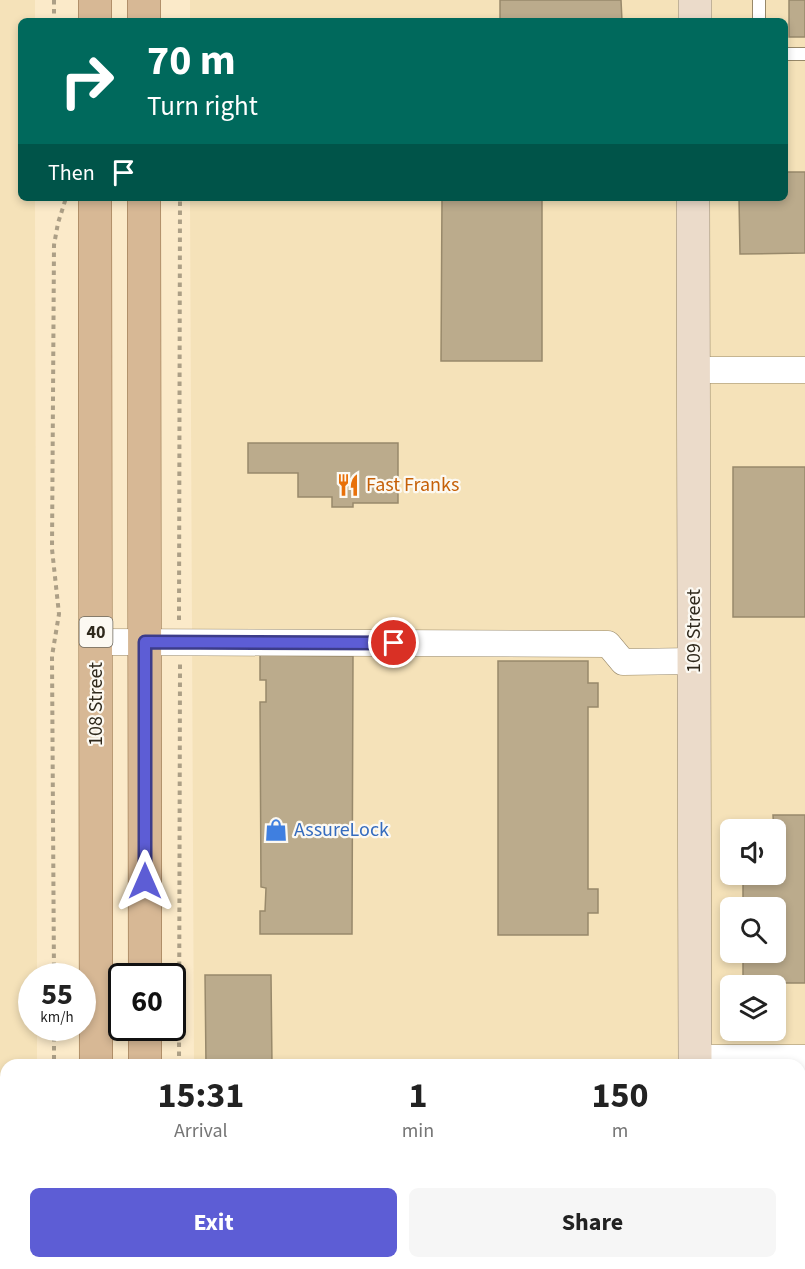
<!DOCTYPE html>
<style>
:root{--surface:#fff;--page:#f6f6f6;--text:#222;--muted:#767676;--accent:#5d5dd5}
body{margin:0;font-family:"Source Sans 3",sans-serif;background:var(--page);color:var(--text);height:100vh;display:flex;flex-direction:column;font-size:22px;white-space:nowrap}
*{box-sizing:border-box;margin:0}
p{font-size:20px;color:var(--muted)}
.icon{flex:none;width:33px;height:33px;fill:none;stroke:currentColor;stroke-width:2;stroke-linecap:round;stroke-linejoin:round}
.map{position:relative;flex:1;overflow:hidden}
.side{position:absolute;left:0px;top:1059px;width:806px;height:210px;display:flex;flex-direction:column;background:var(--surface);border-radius:18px 18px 0 0;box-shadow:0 3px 9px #0003}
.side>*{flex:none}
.guide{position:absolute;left:18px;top:18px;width:770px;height:183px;border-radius:9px;box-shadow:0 3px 9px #0003;background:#00695c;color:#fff;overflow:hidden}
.controls{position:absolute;left:720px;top:819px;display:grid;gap:12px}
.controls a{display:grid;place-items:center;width:66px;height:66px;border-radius:9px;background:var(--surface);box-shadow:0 3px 9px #0003;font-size:30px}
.speed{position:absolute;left:18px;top:963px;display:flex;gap:12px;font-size:30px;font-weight:700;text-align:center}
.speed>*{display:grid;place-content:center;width:78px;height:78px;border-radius:50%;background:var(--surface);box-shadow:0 3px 9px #0003;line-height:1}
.speed small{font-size:15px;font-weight:400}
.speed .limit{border:3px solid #111;border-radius:9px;background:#fff;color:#111}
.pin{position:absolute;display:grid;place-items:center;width:51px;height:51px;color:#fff;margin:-26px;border:3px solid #fff;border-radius:50%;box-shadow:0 2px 6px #0007}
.me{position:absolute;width:66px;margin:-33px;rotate:0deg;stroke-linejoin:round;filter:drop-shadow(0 0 4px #0008)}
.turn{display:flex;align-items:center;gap:21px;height:126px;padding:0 30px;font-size:27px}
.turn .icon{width:78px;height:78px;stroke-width:2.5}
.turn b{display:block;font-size:42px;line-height:51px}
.then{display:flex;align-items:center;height:57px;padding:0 30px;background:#0003;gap:12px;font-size:22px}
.eta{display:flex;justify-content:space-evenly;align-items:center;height:102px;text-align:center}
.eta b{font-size:36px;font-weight:700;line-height:42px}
.action{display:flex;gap:12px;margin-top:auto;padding:12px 30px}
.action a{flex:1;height:69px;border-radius:9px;background:var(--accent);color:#fff;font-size:24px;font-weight:700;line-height:69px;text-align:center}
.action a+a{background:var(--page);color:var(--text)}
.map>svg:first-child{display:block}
</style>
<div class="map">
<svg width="805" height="1269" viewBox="0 0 805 1269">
<rect width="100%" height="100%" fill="#fbeac9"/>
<path fill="#f5e2b9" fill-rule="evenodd" d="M0 0H35V21H21V198H35L37 976H32V1028H37V1065H6V1263H37V1269H0Z
M190 0H805V1269H195V1263H800V1065H194L190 198H784V21H190ZM730 830H776V874H730ZM730 908H776V952H730ZM730 986H776V1030H730Z"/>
<path fill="#bbab8c" stroke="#98896b" stroke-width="1.5" d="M500 0H621L622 21H500Z
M789 0H805V37H789Z
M784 172H805V253L740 254 739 198H784Z
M442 198H542V361H441Z
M248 443H398V503H353V507H332V497H298V473H248Z
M733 467H805V617H733Z
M260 655 353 656 352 934H260V911H265L266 888 261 887 260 702H266V680H260Z
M498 661H588V683H598V707H588V889H598V913H588V935H498Z
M773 815H805V983H743V952H776V908H743V874H776Z
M205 975H271L272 1065H206Z"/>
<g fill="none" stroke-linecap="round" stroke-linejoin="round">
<g stroke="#978869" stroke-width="14">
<path id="lane" d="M759 0V21
M784 54H805"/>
</g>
<g stroke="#978869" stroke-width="27">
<path id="street" d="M693 370H805
M96 642 608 644 623 662 694 661
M695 1058H805"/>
</g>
<g stroke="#978869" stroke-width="34">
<path id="secondary" d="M695 21V0
M693 198 695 1065
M695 1269V1263"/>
</g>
<g stroke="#8b673d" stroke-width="34">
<path id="primary" d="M95 0V21
M144 0V21
M95 198 96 1065
M144 198 145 976
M145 1028V1065
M97 1263V1269
M145 1263V1269"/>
</g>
<path stroke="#ac9f86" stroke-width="4" stroke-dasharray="4.5 4.5" stroke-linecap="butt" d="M54 0V21
M179 620 180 198
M54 976 52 656 59 614 52 549 54 245 58 223 66 198
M54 1028V1065
M179 1065 180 664
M54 1263V1269"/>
<use href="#lane" stroke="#fff" stroke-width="12"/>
<use href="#street" stroke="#fff" stroke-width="26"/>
<use href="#secondary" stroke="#ebdbca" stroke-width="33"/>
<use href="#primary" stroke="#d7b895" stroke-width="33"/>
</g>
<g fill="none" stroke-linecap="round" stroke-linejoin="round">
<g stroke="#3c3c8a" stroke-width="15">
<path id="route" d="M145 881V642L394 643"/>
</g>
<use href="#route" stroke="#5d5dd5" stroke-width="10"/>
</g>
<defs>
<g id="restaurant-bare" transform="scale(1.8)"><path d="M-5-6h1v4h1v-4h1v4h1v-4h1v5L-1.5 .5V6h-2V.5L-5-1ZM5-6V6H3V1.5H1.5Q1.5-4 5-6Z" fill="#e8710a" stroke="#fcf9f2" stroke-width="2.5" paint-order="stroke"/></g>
<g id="shop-bare" transform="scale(1.8)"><path d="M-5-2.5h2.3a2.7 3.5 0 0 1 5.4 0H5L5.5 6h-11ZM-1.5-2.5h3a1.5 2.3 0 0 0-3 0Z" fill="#3f7fe0" stroke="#fcf9f2" stroke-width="2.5" paint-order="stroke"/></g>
</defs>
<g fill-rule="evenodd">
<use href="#restaurant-bare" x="348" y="485"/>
<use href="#shop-bare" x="276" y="830"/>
</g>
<g text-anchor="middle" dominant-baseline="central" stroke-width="4.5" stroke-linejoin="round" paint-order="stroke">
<rect fill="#fcf9f2" stroke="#6c675c" stroke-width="1.5" x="79.5" y="617" width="33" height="30" rx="4.5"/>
<g font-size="18" font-weight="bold" fill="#2f291c">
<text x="96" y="632">40</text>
</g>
<g font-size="20" fill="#c56008" stroke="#fcf9f2" text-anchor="start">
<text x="366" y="485">Fast Franks</text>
</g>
<g font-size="20" fill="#2f291c" stroke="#fcf9f2">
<text transform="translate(694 631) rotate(-90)">109 Street</text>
<text transform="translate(96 704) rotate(-90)">108 Street</text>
</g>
<g font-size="20" fill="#366cbe" stroke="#fcf9f2" text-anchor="start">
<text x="294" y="830">AssureLock</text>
</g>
</g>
</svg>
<div class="controls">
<a><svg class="icon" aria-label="sound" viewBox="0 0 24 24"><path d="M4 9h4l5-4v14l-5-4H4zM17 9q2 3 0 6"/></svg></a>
<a><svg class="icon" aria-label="search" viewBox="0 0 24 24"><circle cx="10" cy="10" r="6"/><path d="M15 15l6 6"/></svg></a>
<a><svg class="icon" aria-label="layers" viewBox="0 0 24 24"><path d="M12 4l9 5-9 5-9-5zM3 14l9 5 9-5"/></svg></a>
</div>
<div class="speed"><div>55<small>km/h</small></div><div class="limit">60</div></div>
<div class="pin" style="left:394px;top:643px;background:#d93025"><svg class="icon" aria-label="arrive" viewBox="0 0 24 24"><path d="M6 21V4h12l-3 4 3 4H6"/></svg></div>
<svg class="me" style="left:145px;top:881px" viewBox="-20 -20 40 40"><path d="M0-17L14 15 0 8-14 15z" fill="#5d5dd5" stroke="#fff" stroke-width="4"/></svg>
<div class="guide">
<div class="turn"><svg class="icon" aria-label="right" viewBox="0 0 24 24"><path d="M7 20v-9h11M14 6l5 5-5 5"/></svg><div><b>70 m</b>Turn right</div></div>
<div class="then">Then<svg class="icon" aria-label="arrive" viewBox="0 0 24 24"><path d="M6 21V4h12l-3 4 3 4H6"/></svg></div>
</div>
<section class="side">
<div class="eta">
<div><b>15:31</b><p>Arrival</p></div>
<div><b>1</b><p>min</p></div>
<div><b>150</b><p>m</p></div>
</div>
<div class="action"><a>Exit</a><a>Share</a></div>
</section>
</div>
